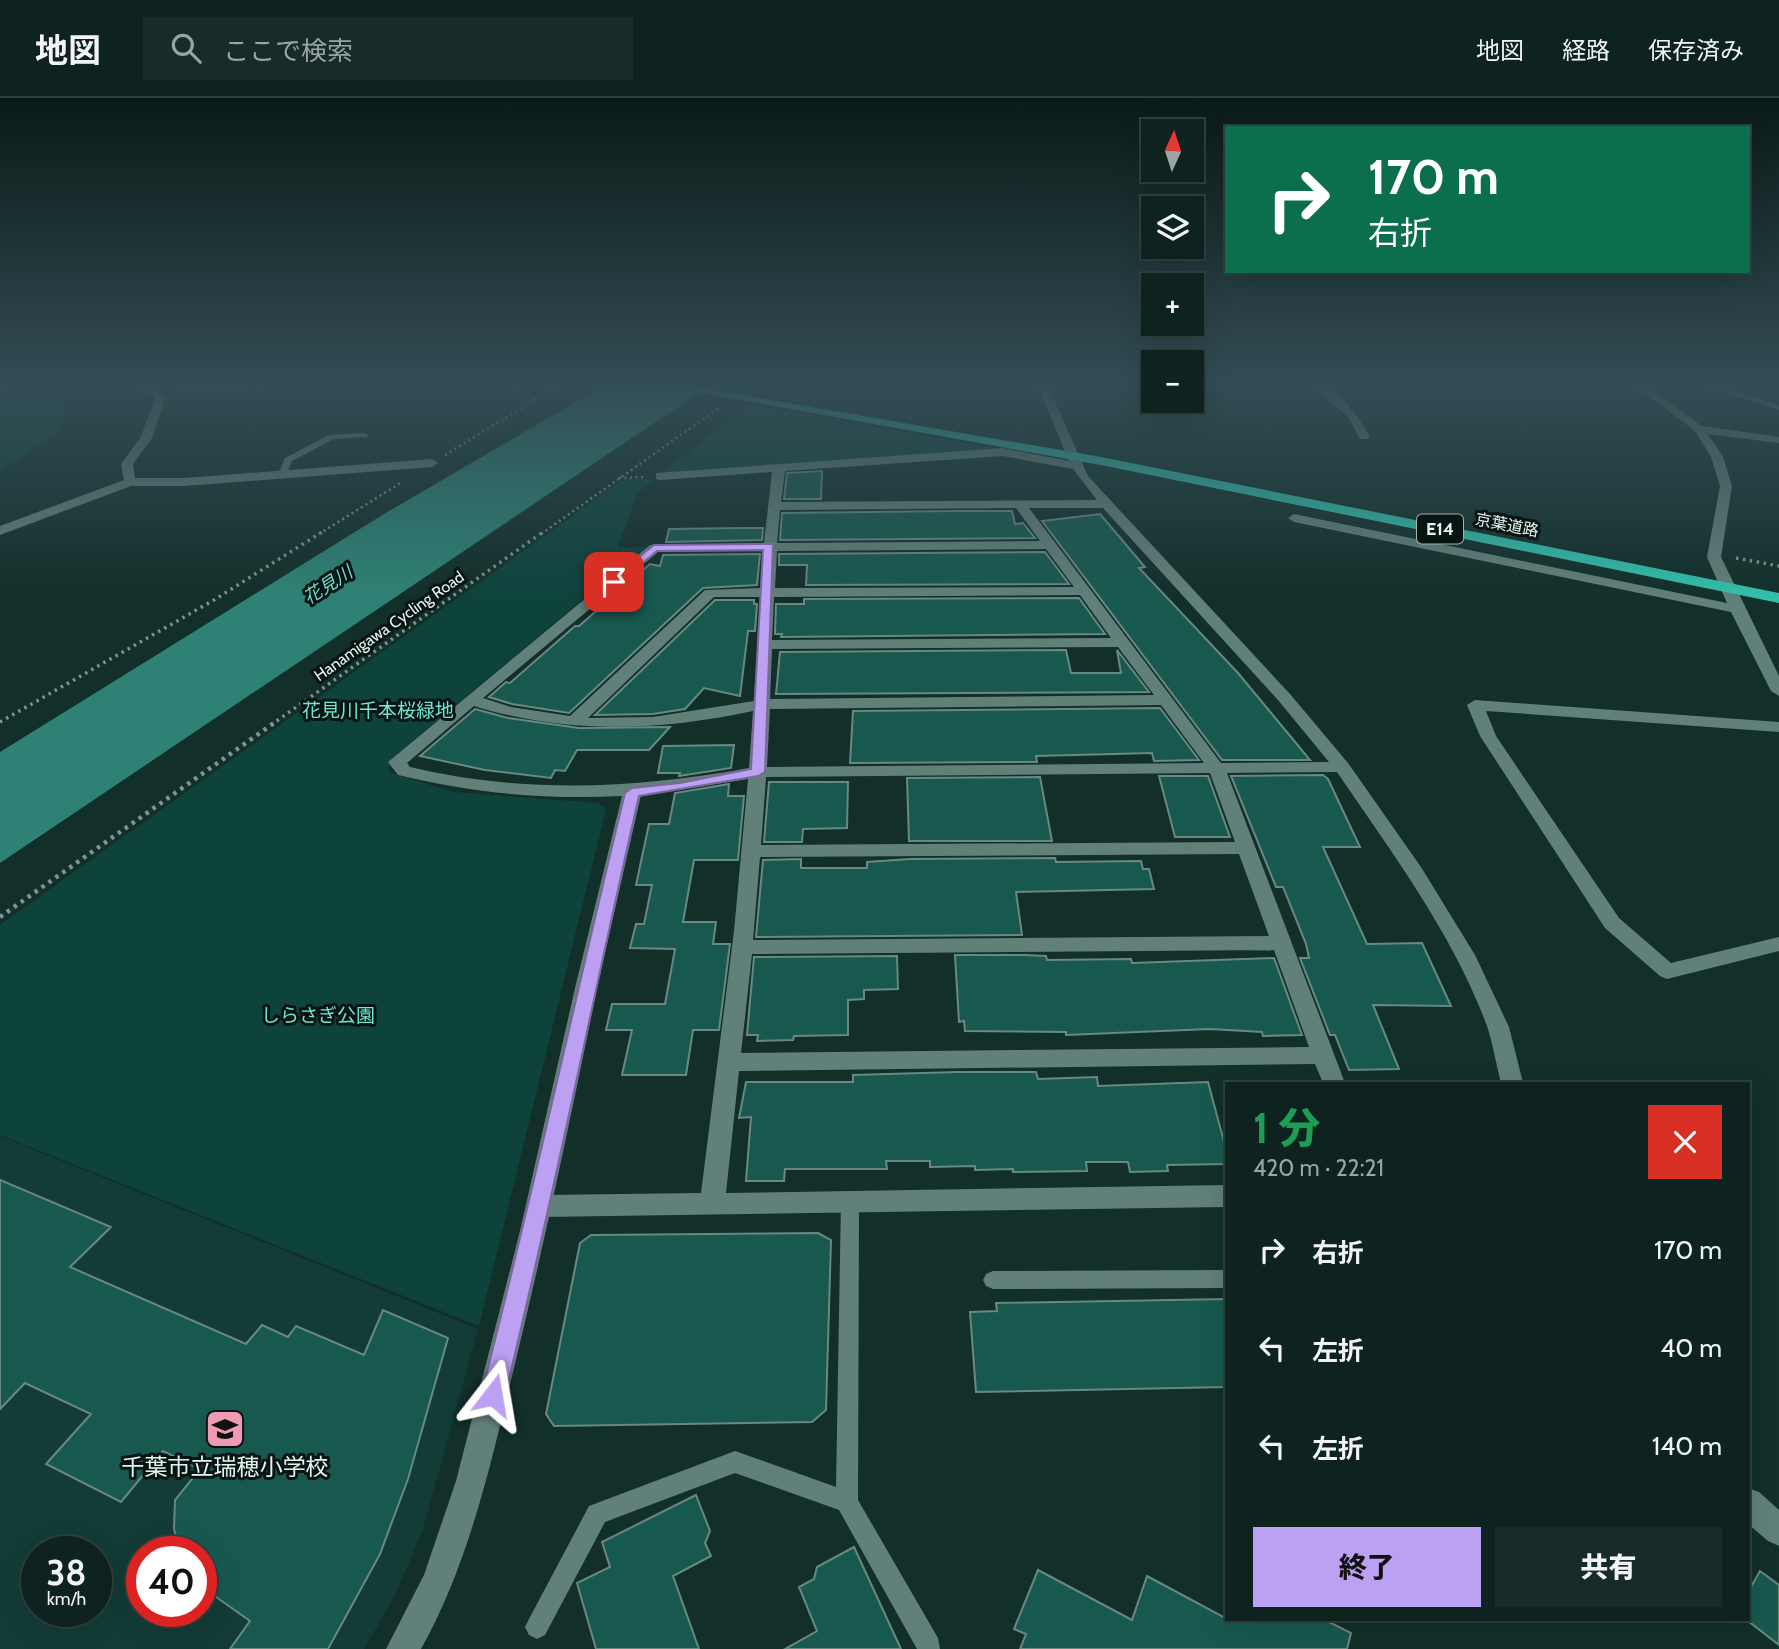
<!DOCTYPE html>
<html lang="ja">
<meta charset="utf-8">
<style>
:root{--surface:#0e2320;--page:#172b29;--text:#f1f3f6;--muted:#9ba4a5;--line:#2e403e;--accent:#bca0f2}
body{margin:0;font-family:Cabin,"Noto Sans JP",sans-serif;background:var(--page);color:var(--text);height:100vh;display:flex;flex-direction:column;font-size:26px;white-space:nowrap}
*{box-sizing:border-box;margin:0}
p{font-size:23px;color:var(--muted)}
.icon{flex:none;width:38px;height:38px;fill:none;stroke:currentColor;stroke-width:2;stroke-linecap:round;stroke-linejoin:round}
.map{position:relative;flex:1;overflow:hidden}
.sheet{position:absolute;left:1225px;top:984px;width:525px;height:539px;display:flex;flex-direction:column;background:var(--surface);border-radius:0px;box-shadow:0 7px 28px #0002,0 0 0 2px var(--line)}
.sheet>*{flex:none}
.guide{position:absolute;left:1225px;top:28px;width:525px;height:147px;border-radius:0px;box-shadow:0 7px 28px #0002,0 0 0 2px var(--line);background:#0b6e4f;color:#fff;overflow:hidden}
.needle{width:46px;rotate:3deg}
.tools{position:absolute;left:1141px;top:21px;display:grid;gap:14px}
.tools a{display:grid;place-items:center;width:63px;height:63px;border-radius:0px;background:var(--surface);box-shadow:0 7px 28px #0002,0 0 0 2px var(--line);font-size:35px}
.speed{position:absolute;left:21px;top:1438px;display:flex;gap:14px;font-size:35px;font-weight:700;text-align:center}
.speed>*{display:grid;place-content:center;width:91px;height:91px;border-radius:50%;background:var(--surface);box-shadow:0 7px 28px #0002,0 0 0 2px var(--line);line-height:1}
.speed small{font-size:18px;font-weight:400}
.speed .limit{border:10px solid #d22;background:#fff;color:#111}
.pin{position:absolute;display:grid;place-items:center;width:60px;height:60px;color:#fff;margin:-30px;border-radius:14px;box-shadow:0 4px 10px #0006}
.me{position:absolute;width:77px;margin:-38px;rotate:14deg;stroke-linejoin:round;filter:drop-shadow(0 0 5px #0008)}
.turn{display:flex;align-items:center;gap:24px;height:147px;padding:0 28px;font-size:32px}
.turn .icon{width:91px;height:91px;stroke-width:2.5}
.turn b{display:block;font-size:49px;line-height:60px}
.round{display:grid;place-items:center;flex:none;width:74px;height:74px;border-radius:0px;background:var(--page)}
.overview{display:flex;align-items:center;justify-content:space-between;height:119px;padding:0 28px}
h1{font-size:42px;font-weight:800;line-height:52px;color:#1e9e55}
.primary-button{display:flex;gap:14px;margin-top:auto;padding:14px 28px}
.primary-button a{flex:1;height:80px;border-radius:0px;background:var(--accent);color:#111;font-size:28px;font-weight:800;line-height:80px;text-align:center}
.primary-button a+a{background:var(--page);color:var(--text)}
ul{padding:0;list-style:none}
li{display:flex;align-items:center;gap:21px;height:98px;padding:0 28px}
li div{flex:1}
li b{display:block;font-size:26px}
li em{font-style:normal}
header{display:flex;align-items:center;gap:42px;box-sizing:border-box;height:98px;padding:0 35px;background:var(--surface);border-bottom:2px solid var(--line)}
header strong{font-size:33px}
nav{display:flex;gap:38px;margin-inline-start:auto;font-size:24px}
.search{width:490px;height:63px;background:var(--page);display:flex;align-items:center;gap:18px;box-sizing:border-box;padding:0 24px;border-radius:0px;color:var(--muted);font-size:26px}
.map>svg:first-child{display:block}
</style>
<header>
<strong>地図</strong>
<div class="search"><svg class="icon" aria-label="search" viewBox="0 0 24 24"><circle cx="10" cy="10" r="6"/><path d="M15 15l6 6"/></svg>ここで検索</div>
<nav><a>地図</a><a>経路</a><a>保存済み</a></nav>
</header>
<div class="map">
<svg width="1779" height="1551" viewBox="0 0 1779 1551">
<rect width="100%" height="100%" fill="#122f2a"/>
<path fill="#133c36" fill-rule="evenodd" d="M0 1038 478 1231 423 1431 395 1498 364 1551H0ZM37 1454H96V1514H37ZM142 1454H201V1514H142Z"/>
<path fill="#0e433c" d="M0 284H6L3 292 65 308 63 327 55 337 0 374Z
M750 307 1003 351 662 374Z
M624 381H656L638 394 618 449H646L392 660 388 674 454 694 598 705 606 711 479 1228 0 1037V827Z"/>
<path fill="#2e8275" d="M610 284H715L0 765V654L384 416Z"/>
<path fill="#18594f" stroke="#698882" stroke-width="2" d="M822 373 821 401H784L787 375Z
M955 413H1012L1015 426 1023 425 1035 440 780 442 782 415Z
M1100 416 1145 469 1139 470 1238 575 1310 662H1222L1042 423Z
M742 430H763L762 442 666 444 669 431Z
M1045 454 1069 486 806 487 807 467H779V456Z
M760 456 757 487 703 490 569 615 512 606 489 599 506 584 510 585 575 528H579L650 466 660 468 663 457Z
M1079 500 1105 536 781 539 782 536H775L776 506H804V501Z
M715 502H754V506H757L755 533H748L740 598 704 590 685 611 653 616 595 617Z
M1066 552 1071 575H1121L1117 552 1149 594 776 596 780 554Z
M1160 610 1199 662 1154 663 1152 655 1036 658 1037 664 850 665 853 613Z
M475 611 508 620 579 630 670 629 649 652H577L565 673 555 672 551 680 485 672 420 658Z
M734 647 731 670 679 678 680 675H658L663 648Z
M1323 677 1328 681 1360 749H1323L1367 846 1422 845 1451 908 1373 907 1399 971 1349 972 1335 937H1330L1300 860H1309L1306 846 1283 789H1276L1231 678Z
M1159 678H1208L1230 739H1175Z
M1040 679 1052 743H909L907 680Z
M769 684H848L847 730 803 731 802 744H764Z
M729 686 728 698H744L738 762H694L683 824H716L713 846H730L719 932H693L686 977H622L632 932H606L612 906H665L675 851 630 850 636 826H644L652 787H636L649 726H669L675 695Z
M1055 760 1056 764 1141 763 1143 771H1149L1154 791 1016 794 1022 837 756 839 763 762 801 761V770H867V764L910 761Z
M955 857H1024L1046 858 1047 862 1131 861 1132 865 1274 860 1302 937 1263 938 1262 934 1210 931 1066 937V934L965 933 964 923 959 924Z
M897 858 898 891 864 892V901L848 902V937L794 938 793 942 757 943 758 937H747L754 859Z
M957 974H1036L1038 981 1097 979 1098 988 1208 984 1227 1055V1066L1167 1067 1168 1073 1130 1074 1128 1064H1086L1087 1073 1013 1074V1071L975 1072V1068L930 1069V1063H886L887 1071H785L784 1083H746L751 1019 739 1020 746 984H853V977Z
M0 1082 111 1129 70 1169 246 1246 262 1227 288 1239 296 1228 364 1257 383 1212 448 1240 408 1381 380 1456 328 1551H230L250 1523 209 1494 201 1485V1454H180L174 1431 175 1402 200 1371 163 1353 121 1404 46 1366 91 1316 25 1285 0 1311Z
M818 1135 831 1142 826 1312 812 1324 554 1328 546 1316 580 1145 591 1137Z
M1227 1201V1289L976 1294 970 1214 997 1213 996 1205Z
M696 1397 710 1433 705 1445 711 1458 673 1478 699 1551H596L577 1485 610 1469 602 1444Z
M854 1449 901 1551H785L817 1533 799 1489 814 1481 817 1469Z
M1038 1472 1132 1522 1147 1478 1227 1521H1323L1351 1535 1347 1551H1020L1026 1536 1014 1531Z
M1760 1473 1779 1487V1547L1748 1523V1494Z"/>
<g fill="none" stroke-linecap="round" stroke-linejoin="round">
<path stroke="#7d9490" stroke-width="2.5" stroke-dasharray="2 3.5" stroke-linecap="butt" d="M503 284 534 301
M175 294 204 289 212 292 322 284
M445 357 563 284
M619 380 645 379
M319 436 402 384
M541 436 719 310"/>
<path stroke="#7d9490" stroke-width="3.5" stroke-dasharray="2.5 4.5" stroke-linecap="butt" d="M1736 460 1779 468
M0 624 214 502 322 434
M271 627 543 434"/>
<path stroke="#7d9490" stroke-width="4.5" stroke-dasharray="3.5 5" stroke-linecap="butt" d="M0 819 274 625"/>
<path fill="#62807a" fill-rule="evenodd" d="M1692 284H1703L1779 307V312Z
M364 335 368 337 367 339 334 341 292 363 285 379 278 377 285 360 329 337Z
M850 1094 856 1096 859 1102 858 1402 938 1540 940 1551H917L839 1412 735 1375 605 1424 545 1537 537 1541 529 1537 525 1529 529 1521 589 1408 735 1353 836 1389 841 1102 844 1096Z
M1227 1172V1190L993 1191 986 1188 983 1182 986 1176 993 1173Z"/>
<path fill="#62807a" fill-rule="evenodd" d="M124 284C139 284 158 287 165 301L152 340 133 366 135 380H184L432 361 438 365 432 369 184 388H131L0 437V428L124 382 121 366 140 340 155 301 153 297Z
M1036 284H1046L1088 378 1290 596 1348 665 1421 769 1475 857 1509 929 1523 985H1501C1496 966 1493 946 1487 928 1453 836 1392 755 1337 674L1227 675 1345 985H1323L1315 966 739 973 726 1095 1227 1087V1109L541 1119 532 1116 528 1108 532 1100 541 1097 701 1095 734 833 748 681 641 697 597 890 594 895H578L575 890 622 698C545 702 473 695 398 677L388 664 650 447 764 445 772 374 660 382 656 381V375L1003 350 1069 363ZM1003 358 1073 371 1097 402 781 404 785 373ZM1016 410 1040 443 777 445 780 412ZM1029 410H1103L1278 602 1329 664 1221 665ZM1046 451 1074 489 775 490 777 453ZM763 453 760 490 705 492 570 618 511 609 483 600 658 454ZM1080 497 1111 540 772 542 774 499ZM714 499H760L754 603 653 619 588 620ZM1118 549 1154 597 770 601 772 551ZM1161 607 1204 665 767 669 770 611ZM474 608C568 637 659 633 753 613L749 670C635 691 524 696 410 669L407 665ZM1210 675 1235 744 761 747 766 679ZM1239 756 1269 838 753 842 760 759ZM1274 852 1309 949 741 955 752 856Z
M1308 284C1335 284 1358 317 1370 339L1368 341H1360L1348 319Z
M1630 284H1641L1702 328 1779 339V345L1708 336 1723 359 1732 388 1721 459 1779 578V598L1771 593 1731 514 1294 424 1288 420 1294 416 1727 505 1707 459 1720 388 1711 359 1695 333Z
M1475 602 1779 624V634L1486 613 1496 638 1619 820 1671 865 1779 839V853L1667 881 1660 878 1605 830 1480 638 1467 607Z
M1748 1390 1759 1394 1779 1412V1448L1768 1443 1748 1426Z"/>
<path fill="#62807a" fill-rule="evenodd" d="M586 882 594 885 597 890C571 1019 544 1147 513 1274 490 1369 469 1465 421 1551H386L424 1477 456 1383 520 1133 575 890 578 885Z"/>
<path fill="#33bfab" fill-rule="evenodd" d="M642 284H667L1101 359 1779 495V505L1101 367Z"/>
</g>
<linearGradient id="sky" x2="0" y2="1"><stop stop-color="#0a1a17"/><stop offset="0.57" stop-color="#334d55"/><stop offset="1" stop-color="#334d55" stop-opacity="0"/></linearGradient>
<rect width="1779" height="501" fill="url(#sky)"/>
<path fill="#bca0f2" stroke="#7a689d" stroke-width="2" d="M773 446 765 674 758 678 639 698C593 898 554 1098 505 1297L502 1305 493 1308 485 1305 481 1297C533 1097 576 895 625 695L632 690 680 685 751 671 763 452 657 453 618 486 608 484 654 447Z"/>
<defs>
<g id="school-square" transform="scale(2.0125)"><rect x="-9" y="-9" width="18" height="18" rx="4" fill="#f19ab3" stroke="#091513"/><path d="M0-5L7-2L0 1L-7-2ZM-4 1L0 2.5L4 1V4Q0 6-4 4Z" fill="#111"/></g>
</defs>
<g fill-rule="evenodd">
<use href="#school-square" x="225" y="1331"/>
</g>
<g text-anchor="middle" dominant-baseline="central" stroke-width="6" stroke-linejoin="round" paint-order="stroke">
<g font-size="16" fill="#e4f4f1" stroke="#091513">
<text transform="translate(1507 427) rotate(11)">京葉道路</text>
<text transform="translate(389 528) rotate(-35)">Hanamigawa Cycling Road</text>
</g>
<rect fill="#091513" stroke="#a2b1ae" stroke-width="2" x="1417" y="416.5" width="46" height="29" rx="5"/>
<g font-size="18" font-weight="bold" fill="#e4f4f1">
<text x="1440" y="431">E14</text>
</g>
<g font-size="18" font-style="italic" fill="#6ae2ce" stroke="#091513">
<text transform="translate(328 487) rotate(-33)">花見川</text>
</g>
<g font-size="19" fill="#6fe7d3" stroke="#091513">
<text x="378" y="612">花見川千本桜緑地</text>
<text x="318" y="917">しらさぎ公園</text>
</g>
<g font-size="23" fill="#e4f4f1" stroke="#091513">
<text x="225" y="1369">千葉市立瑞穂小学校</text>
</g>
</g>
</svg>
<div class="tools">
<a><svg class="needle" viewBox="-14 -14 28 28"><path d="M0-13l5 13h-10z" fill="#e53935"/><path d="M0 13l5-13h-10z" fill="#9ba4a5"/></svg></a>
<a><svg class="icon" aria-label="layers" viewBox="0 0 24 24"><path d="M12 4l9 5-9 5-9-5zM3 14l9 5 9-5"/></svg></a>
<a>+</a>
<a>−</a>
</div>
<div class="speed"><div>38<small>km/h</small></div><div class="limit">40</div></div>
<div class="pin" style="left:614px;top:484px;background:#d93025"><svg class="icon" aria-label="arrive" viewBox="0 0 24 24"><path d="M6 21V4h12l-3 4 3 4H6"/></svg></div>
<svg class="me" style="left:493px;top:1297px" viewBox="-20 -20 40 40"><path d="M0-17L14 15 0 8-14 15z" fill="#bca0f2" stroke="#fff" stroke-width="4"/></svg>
<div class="guide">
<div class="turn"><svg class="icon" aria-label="right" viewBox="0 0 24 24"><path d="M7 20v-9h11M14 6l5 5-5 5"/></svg><div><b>170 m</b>右折</div></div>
</div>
<section class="sheet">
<div class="overview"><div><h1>1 分</h1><p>420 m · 22:21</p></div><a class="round" style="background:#d93025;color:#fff"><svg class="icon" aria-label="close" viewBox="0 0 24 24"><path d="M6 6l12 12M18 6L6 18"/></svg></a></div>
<ul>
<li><svg class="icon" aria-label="right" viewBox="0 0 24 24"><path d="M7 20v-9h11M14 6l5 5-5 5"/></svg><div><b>右折</b></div><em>170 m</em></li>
<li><svg class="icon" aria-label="left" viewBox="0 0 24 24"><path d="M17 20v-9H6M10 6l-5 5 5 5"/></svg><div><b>左折</b></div><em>40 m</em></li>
<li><svg class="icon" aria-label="left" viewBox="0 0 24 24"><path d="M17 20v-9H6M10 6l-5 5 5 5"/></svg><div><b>左折</b></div><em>140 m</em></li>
</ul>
<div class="primary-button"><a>終了</a><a>共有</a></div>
</section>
</div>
